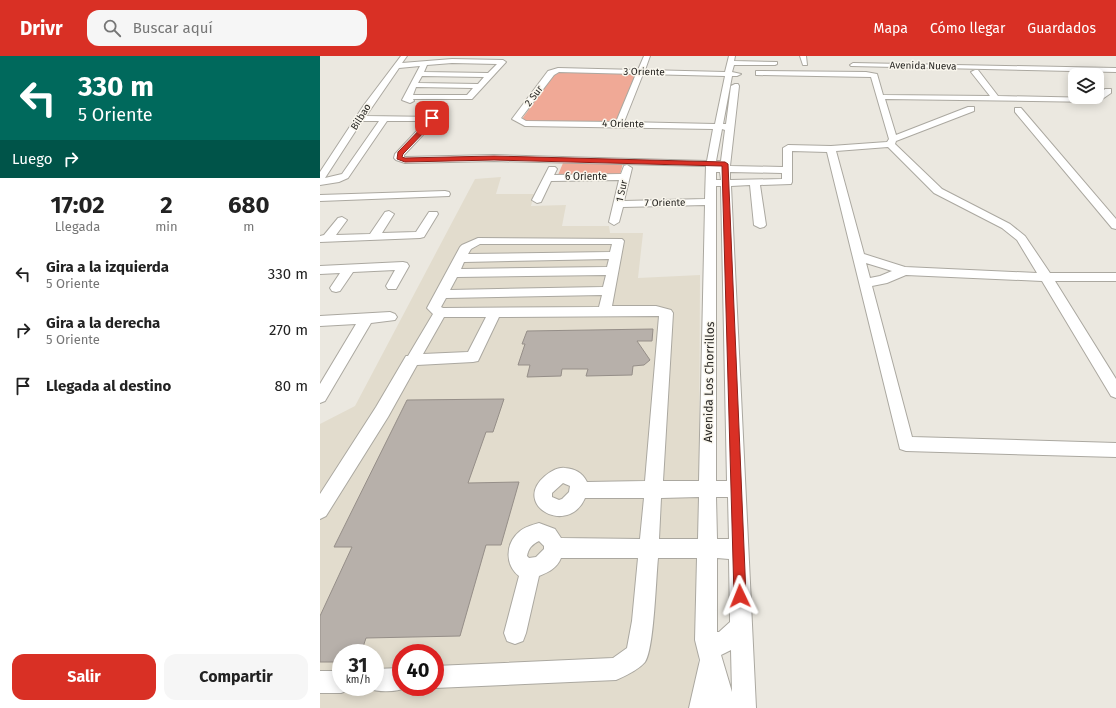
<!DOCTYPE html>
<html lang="es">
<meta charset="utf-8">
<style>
:root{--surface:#fff;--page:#f6f6f6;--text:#222;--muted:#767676;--accent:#d93025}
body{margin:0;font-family:"Fira Sans",sans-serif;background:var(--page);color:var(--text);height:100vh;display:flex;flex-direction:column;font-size:15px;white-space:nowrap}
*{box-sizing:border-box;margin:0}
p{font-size:13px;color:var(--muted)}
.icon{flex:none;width:22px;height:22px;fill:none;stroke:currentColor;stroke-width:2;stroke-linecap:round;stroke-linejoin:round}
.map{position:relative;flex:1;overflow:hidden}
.side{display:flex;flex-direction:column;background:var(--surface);width:320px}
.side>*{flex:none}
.banner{background:#00695c;color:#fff;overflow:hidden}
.controls{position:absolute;left:748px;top:12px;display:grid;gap:8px}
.controls a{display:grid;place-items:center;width:36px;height:36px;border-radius:8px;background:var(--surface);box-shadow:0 2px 10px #0003;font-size:20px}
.speed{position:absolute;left:12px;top:588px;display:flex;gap:8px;font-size:20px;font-weight:700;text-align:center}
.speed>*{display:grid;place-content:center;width:52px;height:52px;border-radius:50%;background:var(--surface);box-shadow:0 2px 10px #0003;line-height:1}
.speed small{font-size:10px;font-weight:400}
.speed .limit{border:6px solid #d22;background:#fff;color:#111}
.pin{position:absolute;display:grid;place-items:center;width:34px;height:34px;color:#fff;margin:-17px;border-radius:8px;box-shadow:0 2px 6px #0006}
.me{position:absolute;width:44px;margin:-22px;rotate:358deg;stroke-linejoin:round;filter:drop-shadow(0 0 3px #0008)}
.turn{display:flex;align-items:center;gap:14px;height:84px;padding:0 12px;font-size:18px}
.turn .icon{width:52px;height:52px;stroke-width:2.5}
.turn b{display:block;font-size:28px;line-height:34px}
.then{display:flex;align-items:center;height:38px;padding:0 12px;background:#0003;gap:8px;font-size:15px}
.eta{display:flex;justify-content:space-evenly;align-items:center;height:68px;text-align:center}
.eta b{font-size:24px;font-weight:700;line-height:28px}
.action{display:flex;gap:8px;margin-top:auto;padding:8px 12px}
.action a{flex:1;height:46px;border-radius:12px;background:var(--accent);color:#fff;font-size:16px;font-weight:700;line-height:46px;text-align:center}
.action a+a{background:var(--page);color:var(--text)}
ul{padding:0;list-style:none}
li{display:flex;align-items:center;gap:12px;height:56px;padding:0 12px}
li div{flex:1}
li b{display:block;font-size:15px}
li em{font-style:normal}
header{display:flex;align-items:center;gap:24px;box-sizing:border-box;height:56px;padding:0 20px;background:var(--accent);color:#fff}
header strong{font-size:19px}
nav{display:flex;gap:22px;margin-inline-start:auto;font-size:14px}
.search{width:280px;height:36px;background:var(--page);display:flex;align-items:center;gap:10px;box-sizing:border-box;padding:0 14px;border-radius:12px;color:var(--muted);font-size:15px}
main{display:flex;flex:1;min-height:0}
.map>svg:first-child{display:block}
</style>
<header>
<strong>Drivr</strong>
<div class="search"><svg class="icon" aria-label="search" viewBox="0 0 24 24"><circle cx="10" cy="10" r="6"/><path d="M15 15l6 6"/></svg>Buscar aquí</div>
<nav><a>Mapa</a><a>Cómo llegar</a><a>Guardados</a></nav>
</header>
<main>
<section class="side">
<div class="banner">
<div class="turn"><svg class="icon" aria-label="left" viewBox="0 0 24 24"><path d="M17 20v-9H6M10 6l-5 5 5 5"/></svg><div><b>330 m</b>5 Oriente</div></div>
<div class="then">Luego<svg class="icon" aria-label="right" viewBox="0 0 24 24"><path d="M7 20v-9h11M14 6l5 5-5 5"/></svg></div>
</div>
<div class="eta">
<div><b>17:02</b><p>Llegada</p></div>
<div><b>2</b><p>min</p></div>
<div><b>680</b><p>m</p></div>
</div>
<ul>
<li><svg class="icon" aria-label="left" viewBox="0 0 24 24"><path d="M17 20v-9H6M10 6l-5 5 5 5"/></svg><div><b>Gira a la izquierda</b><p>5 Oriente</p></div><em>330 m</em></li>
<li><svg class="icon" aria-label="right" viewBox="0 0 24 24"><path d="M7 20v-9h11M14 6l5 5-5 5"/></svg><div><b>Gira a la derecha</b><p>5 Oriente</p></div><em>270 m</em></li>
<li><svg class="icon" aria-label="arrive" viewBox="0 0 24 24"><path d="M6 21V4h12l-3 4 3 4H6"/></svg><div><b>Llegada al destino</b></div><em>80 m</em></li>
</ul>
<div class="action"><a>Salir</a><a>Compartir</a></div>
</section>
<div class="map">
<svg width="796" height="652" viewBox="0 0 796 652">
<rect width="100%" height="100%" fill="#ebe8e0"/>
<path fill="#e2dccd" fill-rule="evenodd" d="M181 121 176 138H214L211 150 246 149 242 170H289L290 177H323L318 222 380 219 378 621 372 652H0V368L35 350 155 123ZM21 597H55V631H21ZM81 597H115V631H81Z"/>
<path fill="#f0a996" d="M239 15 314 17 317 18 296 65 291 67 207 65 202 63 235 17Z
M243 107H303L300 119H238Z"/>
<path fill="#b7b0aa" stroke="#958e88" d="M333 273 332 285H317L330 304 324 309 313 310 312 319 266 320 268 313H242L241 320 207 321 210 309H198L205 288H202L207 275Z
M184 343 173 376H166L148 427 199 426 181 489H166L140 580 46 582 41 597H21V606H0V560L32 491H14L87 344Z"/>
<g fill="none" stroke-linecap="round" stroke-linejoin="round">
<g stroke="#aba8a0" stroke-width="2">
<path id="minor" d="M81 0H87L82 7 132 3 183 4 186 6 152 43H93L94 45 90 47 82 44 100 10 79 12 46 60 116 61 117 63 116 65 84 99V101H86L174 99 387 105 393 73 205 70 192 63 228 15 238 12 318 14 324 0H330L325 14 405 16 409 0H415L414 5 457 6V8L455 9H414L412 16 421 18 417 20H412L403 68H406L411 30 415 28H418L419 30 410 110 463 111V92L468 89 511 90 567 86 569 83 551 21 436 19V15H439L546 16 557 18 563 39 670 40 651 16 655 14H658L678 40 776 42 785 33H791V37L778 46 565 43 576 79 648 51H654V55L576 85 575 88 622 133 690 168 705 180 730 217H796V225H735L796 323V342L791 340 722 225 586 219 567 227 552 230 592 381 796 387V401L586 395 580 393 507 96 472 95V126L471 128 440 129 446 169 444 171 440 172 434 169 430 129 411 130 436 652H393V650V652H369L380 604 375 584 377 502H338C336 521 334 594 325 606 318 614 305 620 296 624L115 632 112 631H115V610L293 602 307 592 312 565 318 502H241C237 512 229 516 219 520L206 577 203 585 195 588 187 585 184 577 199 520C185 509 185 488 199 476 204 471 212 469 219 467L235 473 241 482 320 483 324 442H265C248 481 191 449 225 420 230 416 238 411 245 412 255 413 262 416 267 426L325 425 339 260 179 261 158 305 153 306 97 309 68 361 6 460 0 463V438L56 351 86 300H88L113 258 107 252 140 191 142 189 158 182 302 183 304 185 292 250H336L351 254 353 257 343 425H379L385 149 303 151 299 166 294 169 289 166 299 124 231 125 221 146 217 147 212 144 229 111H235L237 113 234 119 301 118 304 110 307 109 312 112 304 145 385 143 386 110 174 105 85 107 76 104 74 102 75 98 106 65H67L28 122 19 126 0 129V116L44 49ZM132 7 177 8 168 17 104 16 107 9ZM239 16 316 18 296 66 206 65 201 62 234 19ZM323 18 405 20 395 68 304 66ZM102 20 164 21 158 28 98 27ZM96 31 153 32 147 39H93ZM42 65H59L22 118 5 122ZM402 73 405 74 401 105H396ZM568 91 614 137 682 172 697 184 717 217 585 211 544 198 516 95ZM396 116H400L401 124H396ZM410 116 462 117V123L410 124ZM396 130H401L407 425H396ZM160 188H292L290 196 148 198 151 193ZM289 203 287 211 141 213 144 206ZM546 207 572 215 560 220 550 222ZM286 219 283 231 130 234 137 221ZM282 239 279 251 123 252 121 251 126 242ZM124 261H166L148 296 103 298ZM243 427 250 430 249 436 242 443 239 444 232 441V437ZM379 441 378 483H339L341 442ZM396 441H408L409 483H397ZM219 485 224 490V493L216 501 209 502 207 500C208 493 212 488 219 485ZM397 502 409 503 410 566 399 576H397ZM411 594 412 636 401 599Z
M480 0H486L487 9H483Z
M533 7 796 12V16L531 10 530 9Z
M695 52H701L796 163V173L792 172 695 56Z
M125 135 129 136 130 138 129 140 0 145V139Z
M69 155 74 158 62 177 96 176 109 156H117L118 158 104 181 100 182 0 186V180L4 179 18 162 22 161 27 164 16 179 50 178 65 156Z
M83 206 87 207 89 210 76 233H68L66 230 75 214 33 216 20 235 16 236 12 235 10 232 20 217 0 218V210Z
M70 256 75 258 77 261 75 264 51 267 5 345 0 347V328L36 268 0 270V260Z
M81 612V631H89C76 636 60 637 47 632L55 631V613Z
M0 615H21V631H30L29 634 21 637H0Z"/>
</g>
<use href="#minor" fill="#fff" fill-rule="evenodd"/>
</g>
<path fill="#d93025" stroke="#8d1f18" d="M110 61H114V66L83 98 82 101 85 102 174 100 405 106 408 108 426 540 424 544 420 546 416 544 414 540 402 110 174 104 85 106 77 103 78 96 109 64Z"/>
<g text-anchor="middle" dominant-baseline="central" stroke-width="3" stroke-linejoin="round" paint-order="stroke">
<g font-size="10" fill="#282724" stroke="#f9f6ed">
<text transform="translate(603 10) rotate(1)">Avenida Nueva</text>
<text transform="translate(324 16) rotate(1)">3 Oriente</text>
<text transform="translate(214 40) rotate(-53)">2 Sur</text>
<text transform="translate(41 61) rotate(-58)">Bilbao</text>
<text transform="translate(303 68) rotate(1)">4 Oriente</text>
<text x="266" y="121">6 Oriente</text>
<text transform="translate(302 135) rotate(-77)">1 Sur</text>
<text transform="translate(345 147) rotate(-1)">7 Oriente</text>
</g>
<g font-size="12" fill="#282724" stroke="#f9f6ed">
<text transform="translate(389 326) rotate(-89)">Avenida Los Chorrillos</text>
</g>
</g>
</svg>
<div class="controls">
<a><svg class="icon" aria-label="layers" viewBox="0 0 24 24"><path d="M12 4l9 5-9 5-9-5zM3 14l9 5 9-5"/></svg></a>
</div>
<div class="speed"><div>31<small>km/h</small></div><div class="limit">40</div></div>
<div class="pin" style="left:112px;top:62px;background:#d93025"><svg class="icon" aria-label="arrive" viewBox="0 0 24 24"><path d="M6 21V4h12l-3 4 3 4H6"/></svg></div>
<svg class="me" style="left:420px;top:540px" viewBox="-20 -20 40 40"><path d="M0-17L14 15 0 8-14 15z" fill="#d93025" stroke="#fff" stroke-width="4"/></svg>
</div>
</main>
